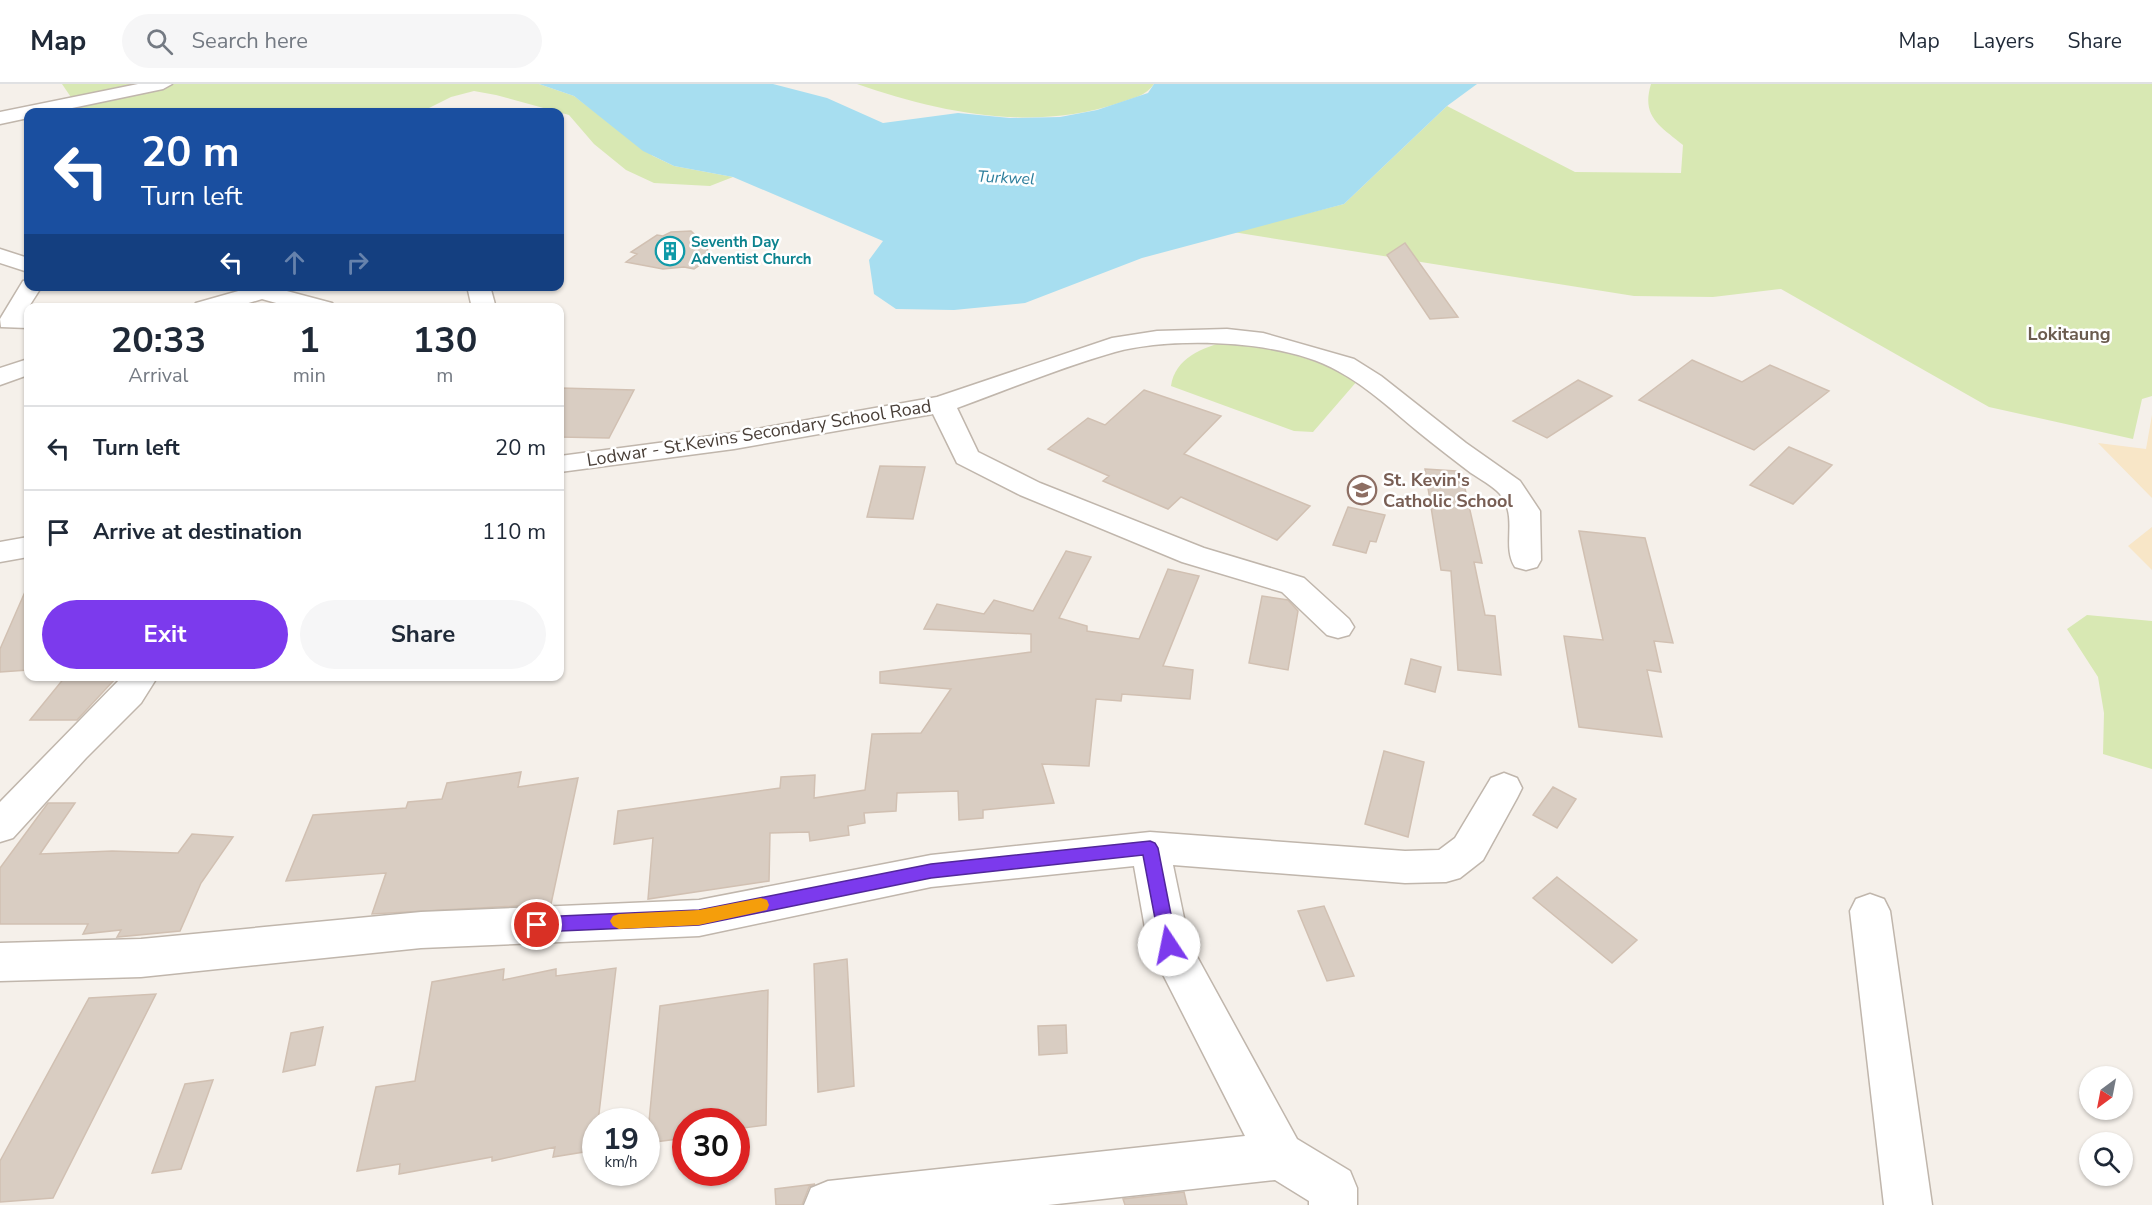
<!DOCTYPE html>
<style>
:root{--surface:#fff;--page:#f6f6f7;--text:#1f2937;--muted:#747a83;--line:#e0e1e3;--accent:#7c3aed}
body{margin:0;font-family:"Nunito Sans",sans-serif;background:var(--page);color:var(--text);height:100vh;display:flex;flex-direction:column;font-size:22px;white-space:nowrap}
*{box-sizing:border-box;margin:0}
p{font-size:20px;color:var(--muted)}
.icon{flex:none;width:33px;height:33px;fill:none;stroke:currentColor;stroke-width:2;stroke-linecap:round;stroke-linejoin:round}
.map{position:relative;flex:1;overflow:hidden}
.details{position:absolute;left:24px;top:219px;width:540px;height:378px;display:flex;flex-direction:column;background:var(--surface);border-radius:12px;box-shadow:0 2px 4px #0004}
.details>*{flex:none}
.hud{position:absolute;left:24px;top:24px;width:540px;height:183px;border-radius:12px;box-shadow:0 2px 4px #0004;background:#1a4fa0;color:#fff;overflow:hidden}
.needle{width:39px;rotate:212deg}
.controls{position:absolute;left:2079px;top:982px;display:grid;gap:12px}
.controls a{display:grid;place-items:center;width:54px;height:54px;border-radius:50%;background:var(--surface);box-shadow:0 2px 4px #0004;font-size:30px}
.speed{position:absolute;left:582px;top:1024px;display:flex;gap:12px;font-size:30px;font-weight:700;text-align:center}
.speed>*{display:grid;place-content:center;width:78px;height:78px;border-radius:50%;background:var(--surface);box-shadow:0 2px 4px #0004;line-height:1}
.speed small{font-size:15px;font-weight:400}
.speed .limit{border:9px solid #d22;background:#fff;color:#111}
.pin{position:absolute;display:grid;place-items:center;width:51px;height:51px;color:#fff;margin:-26px;border:3px solid #fff;border-radius:50%;box-shadow:0 2px 6px #0007}
.me{position:absolute;width:66px;margin:-33px;rotate:349deg;stroke-linejoin:round;filter:drop-shadow(0 0 4px #0008)}
.turn{display:flex;align-items:center;gap:21px;height:126px;padding:0 18px;font-size:27px}
.turn .icon{width:78px;height:78px;stroke-width:2.5}
.turn b{display:block;font-size:42px;line-height:51px}
.lanes{display:flex;align-items:center;height:57px;padding:0 18px;background:#0003;justify-content:center;gap:30px;direction:ltr}
.lanes .off{opacity:.35}
.eta{display:flex;justify-content:space-evenly;align-items:center;height:102px;text-align:center}
.eta b{font-size:36px;font-weight:700;line-height:42px}
.cta{display:flex;gap:12px;margin-top:auto;padding:12px 18px}
.cta a{flex:1;height:69px;border-radius:36px;background:var(--accent);color:#fff;font-size:24px;font-weight:700;line-height:69px;text-align:center}
.cta a+a{background:var(--page);color:var(--text)}
ul{padding:0;list-style:none}
li{display:flex;align-items:center;gap:18px;height:84px;padding:0 18px;border-top:2px solid var(--line)}
li div{flex:1}
li b{display:block;font-size:22px}
li em{font-style:normal}
header{display:flex;align-items:center;gap:36px;box-sizing:border-box;height:84px;padding:0 30px;background:var(--surface);border-bottom:2px solid var(--line)}
header strong{font-size:28px}
nav{display:flex;gap:33px;margin-inline-start:auto;font-size:21px}
.search{width:420px;height:54px;background:var(--page);display:flex;align-items:center;gap:15px;box-sizing:border-box;padding:0 21px;border-radius:33px;color:var(--muted);font-size:22px}
.map>svg:first-child{display:block}
</style>
<header>
<strong>Map</strong>
<div class="search"><svg class="icon" aria-label="search" viewBox="0 0 24 24"><circle cx="10" cy="10" r="6"/><path d="M15 15l6 6"/></svg>Search here</div>
<nav><a>Map</a><a>Layers</a><a>Share</a></nav>
</header>
<div class="map">
<svg width="2152" height="1121" viewBox="0 0 2152 1121">
<rect width="100%" height="100%" fill="#f5f0ea"/>
<path fill="#d8e8b3" d="M62 0H539L574 12 653 72 674 82 733 93 710 102 654 99 626 86 594 60 569 31 496 11 474 7 451 13 421 28H66L79 25Z
M857 0H1154C1146 12 1133 14 1119 19 1034 48 940 29 857 0Z
M1651 0H2152V312L2142 315 2133 355 1989 323 1781 205 1713 213 1634 212 1233 148 1344 120 1447 22 1575 88 1681 89 1683 61C1660 42 1641 33 1651 0Z
M1228 257C1279 265 1311 273 1358 296L1313 348 1294 347 1171 302C1175 274 1203 263 1228 257Z
M2087 531 2152 537V685L2103 670 2104 629 2098 593 2067 545Z"/>
<path fill="#f8e6c7" d="M2152 331V414L2098 359 2146 365Z
M2152 443V486L2128 462Z"/>
<path fill="#a7def0" d="M539 0H773L827 14 883 39 958 29 1010 34 1060 33 1097 26 1148 9 1154 0H1477L1447 22 1344 120 1142 174 1025 219 954 226 896 225 874 210 869 176 883 157 733 93 674 82 643 67 574 12Z"/>
<path fill="#d9cdc2" stroke="#d1c0b2" stroke-width="1.5" d="M691 147 707 162 709 175 694 185 684 183 663 185 626 178 637 170 631 168 657 151 663 152 671 148Z
M1405 159 1458 233 1430 235 1387 171Z
M1692 276 1742 298 1770 281 1829 307 1754 366 1639 316Z
M1578 296 1612 312 1547 354 1513 337Z
M560 304 634 306 609 354 560 353Z
M1144 306 1221 332 1184 370 1310 422 1277 456 1181 413 1168 425 1103 397 1109 392 1048 365 1088 334 1105 341Z
M1789 363 1832 381 1793 420 1750 401Z
M880 382 925 383 913 435 867 433Z
M1425 385 1456 387 1459 399 1464 400 1482 479 1474 478 1485 531 1495 532 1501 591 1458 586 1451 487 1441 486Z
M1348 423 1385 431 1376 458 1370 457 1366 469 1333 461Z
M1579 447 1645 454 1673 559 1654 557 1661 588 1647 586 1662 653 1579 643 1564 552 1603 556Z
M1066 467 1091 473 1059 534 1087 542V547L1139 555 1168 485 1199 492 1163 582 1193 586 1190 615 1122 610 1121 617 1096 615 1089 682 1042 680 1054 719 983 726V734L959 736 958 707 897 709 896 727 864 729 865 739 848 742 849 751 810 757 809 748 770 749 769 797 648 815 653 754 614 760 618 727 780 704 781 693 815 691 814 714 865 706 872 650 921 649 951 605 880 599V588L1031 568V550L924 545 937 520 984 530 994 516 1033 527Z
M28 501V586L0 588V565Z
M1262 512 1288 516 1298 527 1288 586 1249 579Z
M1411 575 1441 583 1435 608 1405 600Z
M65 593 116 594 77 636H30Z
M1384 667 1424 678 1408 753 1365 740Z
M521 688 518 703 578 694 551 820 372 830 386 789 286 797 313 731 406 724 408 718 442 715 447 699Z
M1553 703 1576 715 1557 744 1533 731Z
M48 719H75L40 770 112 767 178 769 192 750 233 753 201 799 180 847 117 853 121 846 83 850 88 840H0V784Z
M1557 793 1637 856 1612 879 1533 814Z
M1324 822 1354 892 1327 897 1298 827Z
M847 875 854 1002 818 1008 814 880Z
M616 884 598 1038H596V1066L553 1073 555 1063 492 1077V1073L399 1090 400 1080 357 1087 376 1003 415 997 432 898 504 885 503 896 556 885V892Z
M768 906 766 1041 736 1045V1038H686V1054L647 1059 660 922Z
M156 910 53 1114 0 1118V1077L89 914Z
M1066 941 1067 969 1039 971 1038 942Z
M323 943 315 981 283 988 291 949Z
M213 996 181 1085 152 1089 185 1000Z
M815 1100 809 1103 802 1121H776L775 1105Z
M1184 1108 1187 1121H1125L1123 1115Z"/>
<g fill="none" stroke-linecap="round" stroke-linejoin="round">
<g stroke="#c0b6ac" stroke-width="3">
<path id="minor" d="M138 0H172L163 5 53 28H28V34L0 40V28Z
M0 165 28 174V188L0 179Z
M28 196V202H42L28 224V244L1 243 0 235 23 197Z
M256 202H268L332 219 336 224H294L262 215 232 224H192L196 219Z
M467 202H490L496 224H472Z
M1227 245 1263 249 1354 275 1381 292 1466 359 1520 397 1540 427 1541 476 1537 483 1526 486 1515 483C1501 461 1519 434 1500 410 1493 402 1480 395 1471 389 1454 376 1437 363 1421 350 1394 328 1368 303 1338 287 1284 256 1175 252 1115 268 1062 283 1009 305 957 324L978 368 1040 399 1204 464 1304 494 1349 535 1354 543 1349 551 1338 554 1327 551 1282 508 1182 478 1020 411 957 379 933 330 734 365 560 388V372L734 349 937 313 1112 254 1157 247Z
M28 275V291L0 301V284Z
M28 453V473L0 478V458Z
M123 592H158L141 619 86 674 13 754 0 758V718Z
M1504 689 1517 694 1522 704 1517 714 1483 776 1460 794 1446 798 1405 799 1173 781 1189 858 1297 1055 1350 1087 1357 1104V1121H1309V1117L1275 1096 1048 1121H804L811 1104 828 1097 1245 1052 1148 861 1134 782 931 803 699 852 421 864 141 893 0 897V859L141 855 421 828 699 816 931 771 1150 748 1405 767 1439 766 1455 754 1491 694Z
M1870 810 1884 815 1890 827 1932 1121H1884L1850 827 1856 815Z"/>
</g>
<use href="#minor" fill="#fff" fill-rule="evenodd"/>
</g>
<path fill="#7c3aed" stroke="#51269a" stroke-width="1.5" d="M1150 757 1155 759 1158 764 1177 861 1175 866 1169 868 1163 866 1160 861 1143 771 931 794 699 841 537 848 531 846 529 841 531 836 537 833 699 826 931 780Z"/>
<path fill="#f59e0b" d="M761 814 767 816 769 821 767 826 699 841 619 845 613 842 610 837 613 832 619 830 699 826Z"/>
<defs>
<g id="building-ring" transform="scale(1.5)"><circle r="9.5" fill="#fff" stroke="#0f9aa8" stroke-width="1.5"/><path d="M-4-6H4V6H1V3H-1V6H-4ZM-2.5-4.3h1.7v1.8h-1.7ZM.8-4.3h1.7v1.8H.8ZM-2.5-1h1.7V.8h-1.7ZM.8-1h1.7V.8H.8Z" fill="#0f9aa8"/></g>
<g id="school-ring" transform="scale(1.5)"><circle r="9.5" fill="#fff" stroke="#8d6e63" stroke-width="1.5"/><path d="M0-5L7-2L0 1L-7-2ZM-4 1L0 2.5L4 1V4Q0 6-4 4Z" fill="#8d6e63"/></g>
</defs>
<g fill-rule="evenodd">
<use href="#building-ring" x="670" y="167"/>
<use href="#school-ring" x="1362" y="406"/>
</g>
<g text-anchor="middle" dominant-baseline="central" stroke-width="5" stroke-linejoin="round" paint-order="stroke">
<g font-size="15" font-weight="bold" fill="#0d838f" stroke="#fff" text-anchor="start">
<text x="691" y="158">Seventh Day<tspan x="691" dy="17">Adventist Church</tspan></text>
</g>
<g font-size="16" font-style="italic" fill="#2c7e9c" stroke="#fff">
<text transform="translate(1006 94) rotate(3)">Turkwel</text>
</g>
<g font-size="18" font-weight="bold" fill="#6b5c4f" stroke="#fff">
<text x="2069" y="250">Lokitaung</text>
</g>
<g font-size="18" fill="#493f38" stroke="#fff">
<text transform="translate(759 349) rotate(-9)">Lodwar - St.Kevins Secondary School Road</text>
</g>
<g font-size="18" font-weight="bold" fill="#785e54" stroke="#fff" text-anchor="start">
<text x="1383" y="396">St. Kevin's<tspan x="1383" dy="21">Catholic School</tspan></text>
</g>
</g>
</svg>
<div class="controls">
<a><svg class="needle" viewBox="-14 -14 28 28"><path d="M0-13l5 13h-10z" fill="#e53935"/><path d="M0 13l5-13h-10z" fill="#747a83"/></svg></a>
<a><svg class="icon" aria-label="search" viewBox="0 0 24 24"><circle cx="10" cy="10" r="6"/><path d="M15 15l6 6"/></svg></a>
</div>
<div class="speed"><div>19<small>km/h</small></div><div class="limit">30</div></div>
<div class="pin" style="left:537px;top:841px;background:#d93025"><svg class="icon" aria-label="arrive" viewBox="0 0 24 24"><path d="M6 21V4h12l-3 4 3 4H6"/></svg></div>
<svg class="me" style="left:1169px;top:861px" viewBox="-20 -20 40 40"><circle r="19" fill="#fff"/><path d="M0-13L10 11 0 6-10 11z" fill="#7c3aed"/></svg>
<div class="hud">
<div class="turn"><svg class="icon" aria-label="left" viewBox="0 0 24 24"><path d="M17 20v-9H6M10 6l-5 5 5 5"/></svg><div><b>20 m</b>Turn left</div></div>
<div class="lanes"><svg class="icon" aria-label="left" viewBox="0 0 24 24"><path d="M17 20v-9H6M10 6l-5 5 5 5"/></svg><svg class="icon off" aria-label="ahead" viewBox="0 0 24 24"><path d="M12 20V5M6 11l6-6 6 6"/></svg><svg class="icon off" aria-label="right" viewBox="0 0 24 24"><path d="M7 20v-9h11M14 6l5 5-5 5"/></svg></div>
</div>
<section class="details">
<div class="eta">
<div><b>20:33</b><p>Arrival</p></div>
<div><b>1</b><p>min</p></div>
<div><b>130</b><p>m</p></div>
</div>
<ul>
<li><svg class="icon" aria-label="left" viewBox="0 0 24 24"><path d="M17 20v-9H6M10 6l-5 5 5 5"/></svg><div><b>Turn left</b></div><em>20 m</em></li>
<li><svg class="icon" aria-label="arrive" viewBox="0 0 24 24"><path d="M6 21V4h12l-3 4 3 4H6"/></svg><div><b>Arrive at destination</b></div><em>110 m</em></li>
</ul>
<div class="cta"><a>Exit</a><a>Share</a></div>
</section>
</div>
